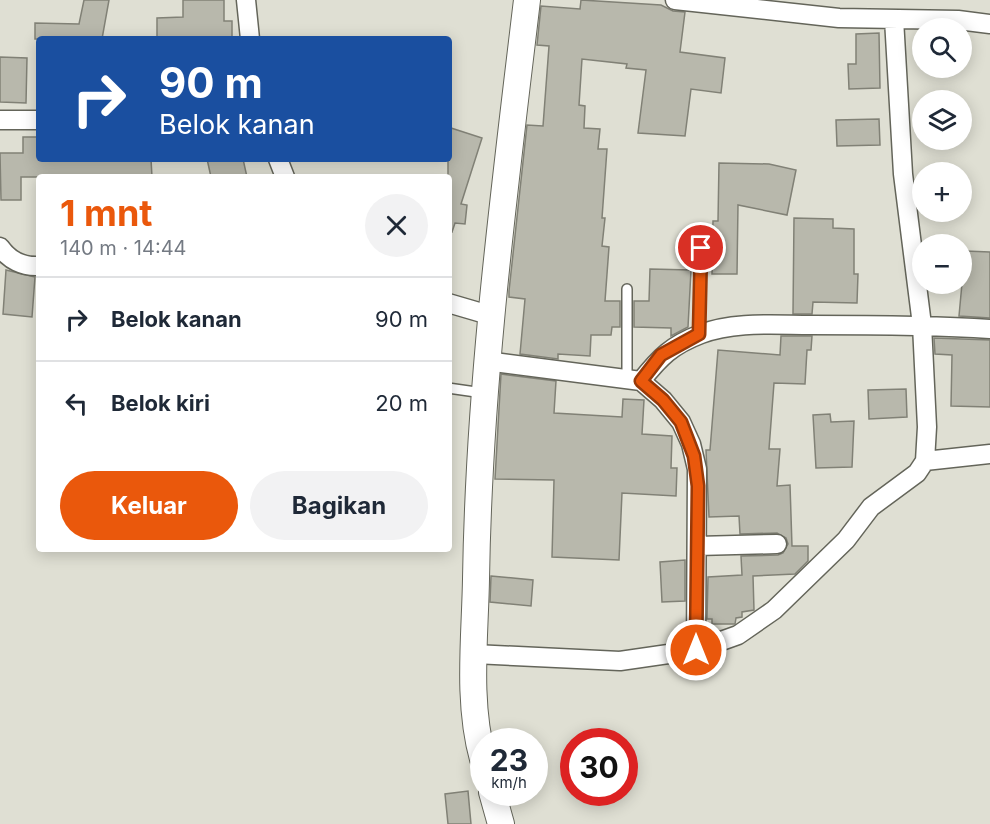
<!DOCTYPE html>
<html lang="id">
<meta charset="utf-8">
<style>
:root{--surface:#fff;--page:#f2f2f3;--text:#1f2937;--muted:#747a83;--line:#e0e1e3;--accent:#ea580c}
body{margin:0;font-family:Inter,sans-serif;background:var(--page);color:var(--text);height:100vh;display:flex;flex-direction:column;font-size:22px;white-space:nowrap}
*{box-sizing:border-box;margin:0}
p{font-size:20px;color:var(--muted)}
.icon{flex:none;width:33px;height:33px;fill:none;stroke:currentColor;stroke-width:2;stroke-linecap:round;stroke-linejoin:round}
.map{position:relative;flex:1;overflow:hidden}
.panel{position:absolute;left:36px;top:174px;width:416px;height:378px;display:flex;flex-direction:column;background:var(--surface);border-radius:6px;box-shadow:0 3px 15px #0003}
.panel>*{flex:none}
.top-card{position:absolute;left:36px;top:36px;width:416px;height:126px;border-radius:6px;box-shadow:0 3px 15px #0003;background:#1a4fa0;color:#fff;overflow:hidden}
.buttons{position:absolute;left:912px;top:18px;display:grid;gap:12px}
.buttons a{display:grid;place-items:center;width:60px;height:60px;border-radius:50%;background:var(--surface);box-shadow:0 3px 15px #0003;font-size:30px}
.speed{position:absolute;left:470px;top:728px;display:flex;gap:12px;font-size:30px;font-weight:700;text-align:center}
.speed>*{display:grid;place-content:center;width:78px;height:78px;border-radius:50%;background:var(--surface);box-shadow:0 3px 15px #0003;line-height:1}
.speed small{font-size:15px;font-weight:400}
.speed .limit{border:9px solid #d22;background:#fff;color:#111}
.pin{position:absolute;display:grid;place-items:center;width:51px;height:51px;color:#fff;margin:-26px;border:3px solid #fff;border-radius:50%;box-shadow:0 2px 6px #0007}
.me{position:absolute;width:66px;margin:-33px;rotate:0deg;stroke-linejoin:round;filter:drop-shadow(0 0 4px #0008)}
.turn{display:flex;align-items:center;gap:21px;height:126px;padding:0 24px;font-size:27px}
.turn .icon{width:78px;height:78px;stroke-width:2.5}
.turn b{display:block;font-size:42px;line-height:51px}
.round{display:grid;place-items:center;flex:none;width:63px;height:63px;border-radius:32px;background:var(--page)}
.head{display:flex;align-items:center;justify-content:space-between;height:102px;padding:0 24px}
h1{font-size:36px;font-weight:700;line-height:45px;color:var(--accent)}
.cta{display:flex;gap:12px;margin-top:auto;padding:12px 24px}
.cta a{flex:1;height:69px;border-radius:36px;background:var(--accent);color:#fff;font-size:24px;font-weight:700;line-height:69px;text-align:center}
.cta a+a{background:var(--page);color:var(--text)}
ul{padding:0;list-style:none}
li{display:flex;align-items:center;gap:18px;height:84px;padding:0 24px;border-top:2px solid var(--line)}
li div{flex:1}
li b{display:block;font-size:22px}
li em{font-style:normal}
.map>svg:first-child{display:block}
</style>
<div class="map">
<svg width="990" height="824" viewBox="0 0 990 824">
<rect width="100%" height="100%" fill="#dfdfd3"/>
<path fill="#b8b8ac" stroke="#818176" stroke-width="1.5" d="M84 0H109L102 39H35V23L79 24Z
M183 0H224V21H232V39H157V18L183 17Z
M581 0 661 5 673 11 685 12 680 52 725 58 721 93 691 89 685 136 638 133 646 70 626 68 627 64 582 59 579 105 585 106 584 128 600 129 598 149H607L602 218H605L602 246 609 247 605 301H620V327H612L611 335H591L590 356 558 354V359L520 354 525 299 509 297V291L527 125 543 126 549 46 537 45 541 6 580 9Z
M879 33 880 88 849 89 848 64H856V34Z
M0 57 27 58 26 103 0 102Z
M879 119 880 145 837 146 836 120Z
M448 127 482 138 461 204 467 205 465 224 455 223 452 232 448 231Z
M23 137H39V159H151L152 177H21V200H1L0 153H23Z
M207 159H243L247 177H211Z
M719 163 769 164 796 170 787 215 738 205 737 274H712L713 221H718Z
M794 218 833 219V228L854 229V274H858L857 303 813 302 812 314H793Z
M965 251 990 252V318L959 316Z
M650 269 691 270 688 327 671 336V328L634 327V301H649Z
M6 270 35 277 32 317 3 314Z
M781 336H812L811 350H807L805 384 774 383 769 449H780L777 486 790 485 792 546H808V561L795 574 753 576 754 610 742 612V617L736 618 735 624H712V619H707L708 577 742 575 741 556 778 555 783 553 788 544 786 538 777 533 740 534 739 516 709 517 706 450H710L718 350 780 355Z
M934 338 990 340V407L951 406 952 355 935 354Z
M501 374 556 381 554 413 622 417 623 399 644 400 642 434 672 436 671 468H677L676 496 622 493 619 560 552 557 554 480 495 479Z
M906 389 907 417 869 419 868 390Z
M830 414 831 422 854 421 852 467 816 468 813 415Z
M685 560V601L662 602 660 562Z
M491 576 533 580 531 606 490 602Z
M468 791 471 824H448L445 794Z"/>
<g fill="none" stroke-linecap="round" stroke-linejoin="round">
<g stroke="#64655a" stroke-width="12">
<path id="lane" d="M699 334 701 248
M627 380V289
M448 388 483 393"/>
</g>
<g stroke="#64655a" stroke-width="21">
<path id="street" d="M246 0 250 39
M675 0 839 18 958 20 990 24
M0 120H39
M278 159 285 177
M0 247C9 260 23 267 39 266
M448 303 489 315
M486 361 641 381 663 400 681 422 691 444 697 469 696 650
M641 381C660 357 672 345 701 334 734 321 776 325 811 325 871 325 930 325 990 329
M925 461 990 454
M697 546 777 544
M474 654 620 661 696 650 738 635 774 610 846 540 871 507 917 473 925 461 927 427 922 325 903 174 894 19"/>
</g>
<g stroke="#64655a" stroke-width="28">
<path id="secondary" d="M483 759C467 702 475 638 476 579 479 384 504 193 527 0
M492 792 501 824"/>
</g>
<use href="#lane" stroke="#fff" stroke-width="9"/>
<use href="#street" stroke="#fff" stroke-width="18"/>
<use href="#secondary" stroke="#fff" stroke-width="26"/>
</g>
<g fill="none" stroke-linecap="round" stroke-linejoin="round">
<g stroke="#983908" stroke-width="15">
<path id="route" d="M696 650 698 486 694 456 681 422 663 400 641 381 661 355 699 334 701 248"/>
</g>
<use href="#route" stroke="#ea580c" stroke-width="10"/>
</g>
</svg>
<div class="buttons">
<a><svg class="icon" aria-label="search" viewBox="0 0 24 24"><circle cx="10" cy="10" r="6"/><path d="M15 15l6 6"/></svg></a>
<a><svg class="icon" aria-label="layers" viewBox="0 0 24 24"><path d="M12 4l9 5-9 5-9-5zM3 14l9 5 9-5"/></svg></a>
<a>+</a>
<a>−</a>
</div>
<div class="speed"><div>23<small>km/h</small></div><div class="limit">30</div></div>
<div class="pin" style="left:701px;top:248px;background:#d93025"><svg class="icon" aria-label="arrive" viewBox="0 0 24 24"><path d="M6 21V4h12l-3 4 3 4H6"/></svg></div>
<svg class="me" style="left:696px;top:650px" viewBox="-20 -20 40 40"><circle r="17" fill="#ea580c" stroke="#fff" stroke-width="3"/><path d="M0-11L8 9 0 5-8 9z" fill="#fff"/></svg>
<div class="top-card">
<div class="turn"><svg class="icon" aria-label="right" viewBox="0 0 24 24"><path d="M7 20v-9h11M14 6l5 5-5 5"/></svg><div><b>90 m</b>Belok kanan</div></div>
</div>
<section class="panel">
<div class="head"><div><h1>1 mnt</h1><p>140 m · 14:44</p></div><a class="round"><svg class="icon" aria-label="close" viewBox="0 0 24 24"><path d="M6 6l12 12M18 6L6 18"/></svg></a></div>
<ul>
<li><svg class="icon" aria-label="right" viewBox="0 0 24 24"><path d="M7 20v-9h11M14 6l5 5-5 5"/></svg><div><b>Belok kanan</b></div><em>90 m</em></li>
<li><svg class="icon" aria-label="left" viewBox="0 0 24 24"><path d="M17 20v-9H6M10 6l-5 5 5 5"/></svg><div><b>Belok kiri</b></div><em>20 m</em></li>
</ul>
<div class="cta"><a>Keluar</a><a>Bagikan</a></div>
</section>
</div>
